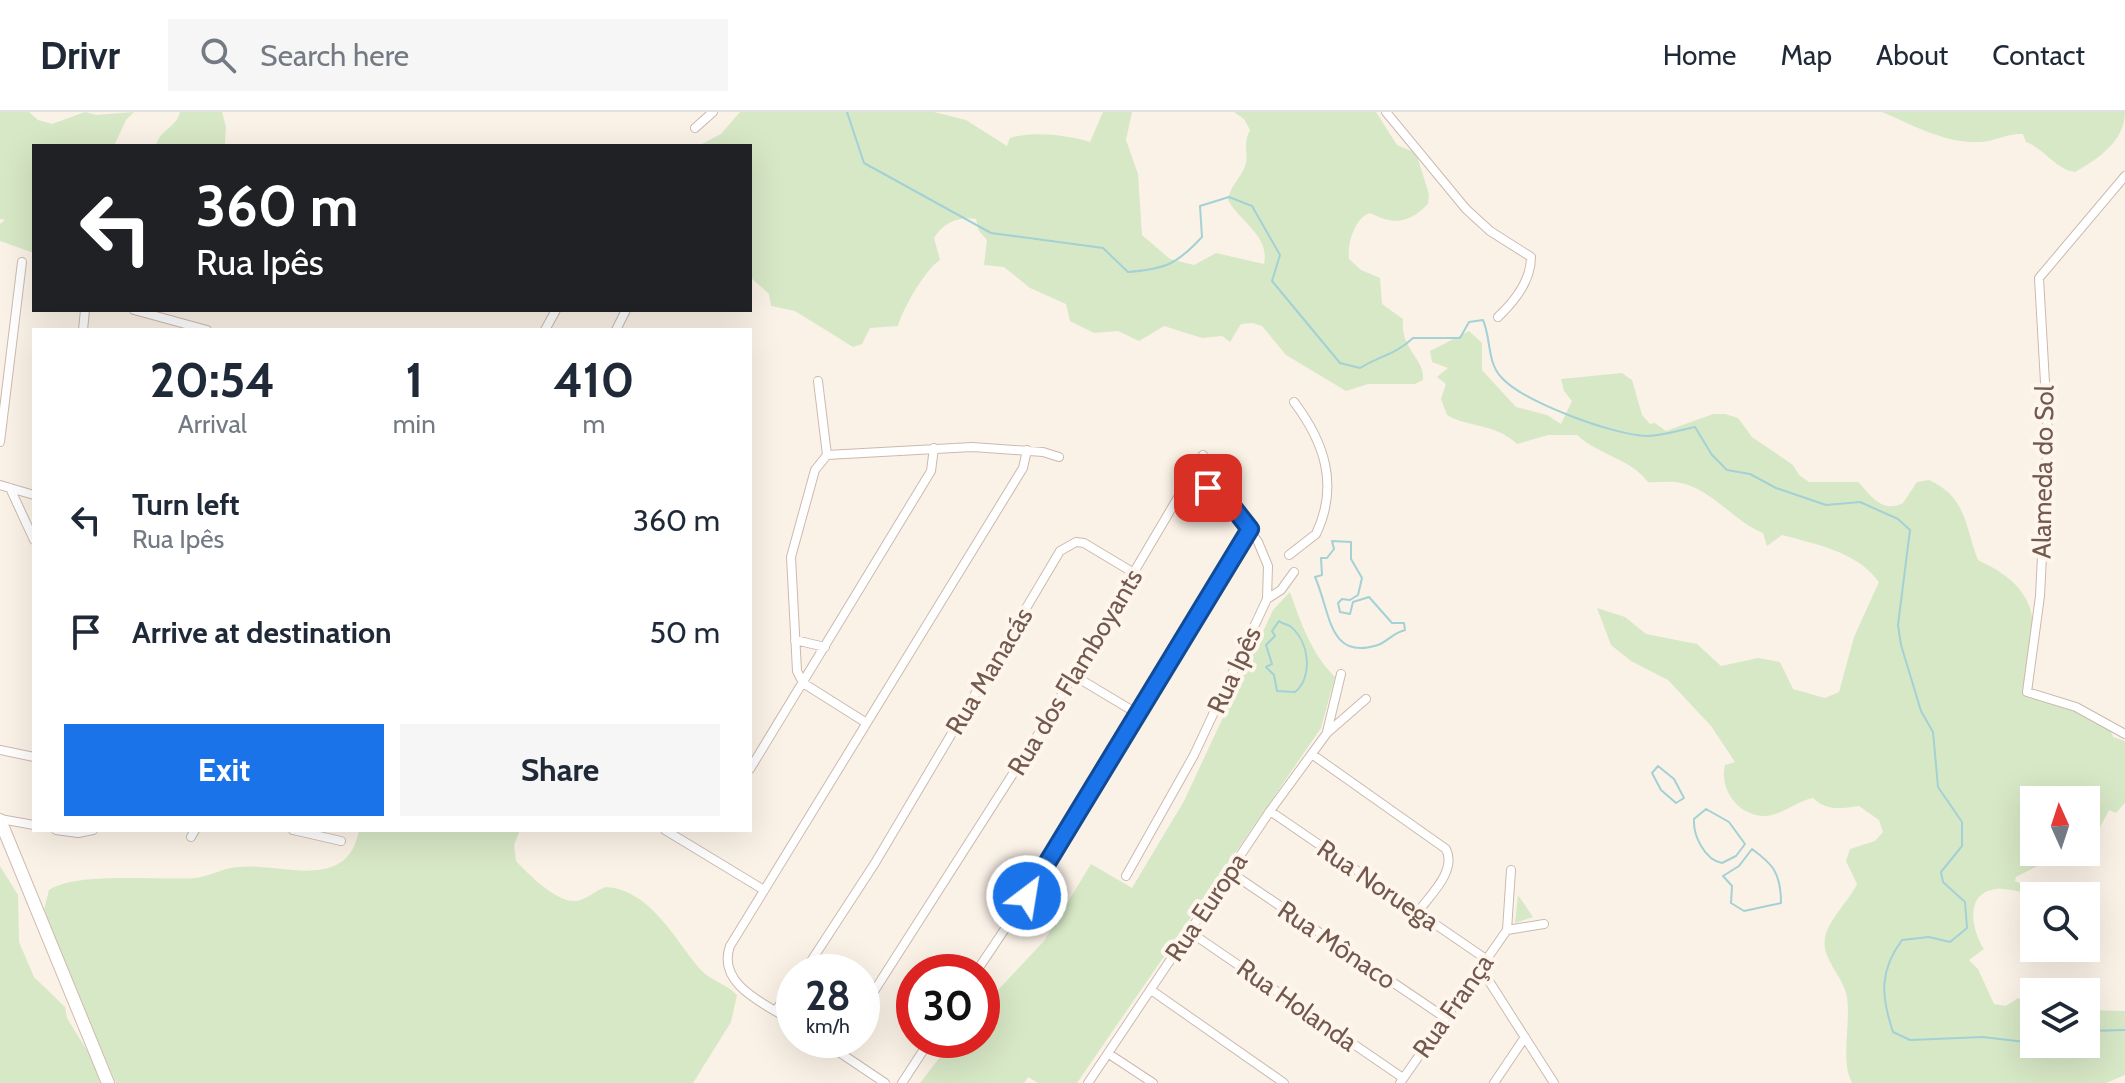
<!DOCTYPE html>
<meta charset="utf-8">
<style>
:root{--surface:#fff;--page:#f6f6f7;--text:#1f2937;--muted:#747a83;--line:#e0e1e3;--accent:#1a73e8}
body{margin:0;font-family:Cabin,sans-serif;background:var(--page);color:var(--text);height:100vh;display:flex;flex-direction:column;font-size:30px;white-space:nowrap}
*{box-sizing:border-box;margin:0}
p{font-size:26px;color:var(--muted)}
.icon{flex:none;width:44px;height:44px;fill:none;stroke:currentColor;stroke-width:2;stroke-linecap:round;stroke-linejoin:round}
.map{position:relative;flex:1;overflow:hidden}
.side{position:absolute;left:32px;top:216px;width:720px;height:504px;display:flex;flex-direction:column;background:var(--surface);border-radius:0px;box-shadow:0 8px 32px #0002}
.side>*{flex:none}
.top-card{position:absolute;left:32px;top:32px;width:720px;height:168px;border-radius:0px;box-shadow:0 8px 32px #0002;background:#202124;color:#fff;overflow:hidden}
.needle{width:52px;rotate:357deg}
.buttons{position:absolute;left:2020px;top:674px;display:grid;gap:16px}
.buttons a{display:grid;place-items:center;width:80px;height:80px;border-radius:0px;background:var(--surface);box-shadow:0 8px 32px #0002;font-size:40px}
.speed{position:absolute;left:776px;top:842px;display:flex;gap:16px;font-size:40px;font-weight:700;text-align:center}
.speed>*{display:grid;place-content:center;width:104px;height:104px;border-radius:50%;background:var(--surface);box-shadow:0 8px 32px #0002;line-height:1}
.speed small{font-size:20px;font-weight:400}
.speed .limit{border:12px solid #d22;background:#fff;color:#111}
.pin{position:absolute;display:grid;place-items:center;width:68px;height:68px;color:#fff;margin:-34px;border-radius:16px;box-shadow:0 4px 12px #0006}
.me{position:absolute;width:88px;margin:-44px;rotate:31deg;stroke-linejoin:round;filter:drop-shadow(0 0 6px #0008)}
.turn{display:flex;align-items:center;gap:28px;height:168px;padding:0 32px;font-size:36px}
.turn .icon{width:104px;height:104px;stroke-width:2.5}
.turn b{display:block;font-size:56px;line-height:68px}
.eta{display:flex;justify-content:space-evenly;align-items:center;height:136px;text-align:center}
.eta b{font-size:48px;font-weight:700;line-height:56px}
.action{display:flex;gap:16px;margin-top:auto;padding:16px 32px}
.action a{flex:1;height:92px;border-radius:0px;background:var(--accent);color:#fff;font-size:32px;font-weight:700;line-height:92px;text-align:center}
.action a+a{background:var(--page);color:var(--text)}
ul{padding:0;list-style:none}
li{display:flex;align-items:center;gap:24px;height:112px;padding:0 32px}
li div{flex:1}
li b{display:block;font-size:30px}
li em{font-style:normal}
header{display:flex;align-items:center;gap:48px;box-sizing:border-box;height:112px;padding:0 40px;background:var(--surface);border-bottom:2px solid var(--line)}
header strong{font-size:38px}
nav{display:flex;gap:44px;margin-inline-start:auto;font-size:28px}
.search{width:560px;height:72px;background:var(--page);display:flex;align-items:center;gap:20px;box-sizing:border-box;padding:0 28px;border-radius:0px;color:var(--muted);font-size:30px}
.map>svg:first-child{display:block}
</style>
<header>
<strong>Drivr</strong>
<div class="search"><svg class="icon" aria-label="search" viewBox="0 0 24 24"><circle cx="10" cy="10" r="6"/><path d="M15 15l6 6"/></svg>Search here</div>
<nav><a>Home</a><a>Map</a><a>About</a><a>Contact</a></nav>
</header>
<div class="map">
<svg width="2125" height="971" viewBox="0 0 2125 971">
<rect width="100%" height="100%" fill="#fbf2e7"/>
<path fill="#d7e8c6" d="M0 0H29L38 8 52 12 85 0 96 3 134 0 126 8 114 34H34V141L0 129V112L5 108 0 107Z
M180 0H222L226 15 225 32 156 34C159 18 177 15 180 0Z
M740 0H934L966 8 1007 34 1010 26C1033 19 1067 23 1090 30L1103 0H1132L1126 28 1138 62 1142 123 1170 147 1194 153 1216 141 1264 152C1270 124 1241 111 1228 88 1230 73 1243 64 1246 51 1248 38 1243 31 1250 18L1244 7 1234 0H1376L1397 33 1416 41 1429 82 1428 92C1408 112 1394 113 1370 101 1355 105 1347 132 1349 147L1361 158 1380 166 1382 192 1403 207C1400 238 1425 246 1423 268L1415 272H1368L1346 279 1286 243 1262 214 1253 211 1241 212 1230 230 1222 224 1202 226 1164 214 1139 229 1118 219 1094 221 1070 209 1066 192 1030 176 1004 155 984 153 987 128 979 119 976 107C959 104 943 111 934 126L940 148C926 156 902 198 898 214L870 216 862 232 853 235 795 199 771 194 769 182 750 165V34H698L721 22Z
M1882 0H2125C2125 29 2098 47 2075 60 2055 57 2045 37 2026 30L2023 22C2007 21 1996 29 1980 30 1946 32 1913 13 1882 0Z
M1469 219 1482 231V258L1516 295 1547 303 1561 312 1572 289 1564 279 1561 267 1622 261 1632 268 1642 303 1650 312 1655 311 1666 319 1713 302H1725L1738 306 1752 325 1793 353 1799 363 1809 370H1858C1871 383 1882 402 1903 391L1917 370 1929 368C1967 385 1965 415 1978 448 2047 480 2036 517 2027 580L2109 613 2113 625 2125 629V691L2116 701 2109 698 2098 719 2086 720V688H2034V740H2064L2016 765 2015 769 2030 775 2035 783C2022 781 2004 774 1991 778 1964 785 1973 821 1984 837L1969 848 1978 857 1994 892 2006 894 2018 886 2034 895V932H2086V898L2125 899V963L2106 971H1852C1840 948 1851 914 1847 885 1844 865 1821 847 1825 826 1828 808 1849 789 1857 772L1846 749 1850 737 1875 729 1883 720 1879 708 1859 694C1840 697 1827 699 1813 686 1797 689 1782 703 1766 704 1738 705 1719 677 1725 653L1735 650 1711 614 1668 568 1631 549 1611 533 1597 496 1625 505 1646 522 1697 532 1721 554 1758 546 1780 550 1793 577 1825 586 1839 580 1854 525 1879 470C1856 439 1818 433 1782 423L1767 434 1763 421C1733 409 1713 378 1681 371 1671 368 1659 371 1648 370 1630 346 1600 344 1577 323H1548L1517 332C1495 311 1469 316 1447 303L1441 287 1446 272 1437 265 1448 256 1432 250 1430 239Z
M1290 480C1301 511 1311 541 1335 565L1321 616 1077 971H1038L1028 965 1024 971H920L953 928H982V895L1044 829 1091 752 1132 776 1184 689 1273 498Z
M359 718H520L514 733 516 749C528 762 557 791 576 789 586 788 596 778 606 775 651 778 674 827 701 858 711 869 727 872 737 883L731 910 693 971H116L43 802 49 778C78 759 158 769 196 766 210 764 223 756 238 755 278 750 348 782 359 718Z
M0 754 18 783 19 830 34 865 65 895 67 906 94 950 100 971H0Z
M1518 783 1533 805 1515 811Z"/>
<g fill="none" stroke-linecap="round" stroke-linejoin="round">
<path stroke="#a3d1d5" stroke-width="2" d="M847 0 864 51 991 121 1103 136 1128 160C1166 157 1177 152 1202 125L1200 94 1229 85 1252 94 1280 143 1272 169 1340 251 1360 256C1381 243 1395 243 1413 226H1460L1469 210 1483 208C1491 226 1487 250 1501 265 1523 290 1613 323 1647 324 1662 324 1680 318 1695 315L1712 343 1727 358 1750 362 1776 376 1826 393 1860 390 1898 407 1910 418 1898 513 1901 533 1921 599 1933 620 1938 675 1962 710V734L1941 760 1943 770 1965 790 1967 816 1950 830 1929 825 1902 828C1879 859 1881 884 1893 920L1910 928 1983 925 2034 931
M1332 429 1351 430V447L1362 466 1358 483 1350 488 1342 487 1338 491 1340 500 1350 502 1353 490 1369 485 1392 511H1404L1405 518C1393 521 1388 529 1378 533 1328 549 1331 501 1315 465L1322 463 1321 446H1327L1334 437Z
M1279 509C1282 512 1287 512 1290 514 1310 530 1313 566 1295 580L1277 579 1274 563 1266 555 1272 552 1266 533 1275 524 1272 519Z
M1658 654 1674 667 1684 686 1676 691 1661 678 1652 661Z
M1706 697 1729 710 1745 732 1736 744 1722 751C1705 748 1693 724 1694 707Z
M1752 737C1771 751 1781 759 1781 791L1744 799 1731 791 1732 774 1723 764 1739 754Z
M2086 919 2125 918"/>
<g stroke="#ccb9ae" stroke-width="10">
<path id="minor" d="M1386 0 1466 97 1490 119 1531 145C1531 169 1515 189 1498 205
M695 16 713 0
M2125 64 2039 166 2048 323 2040 484 2027 580 2076 595 2125 622
M134 198 207 218
M83 218 85 198
M545 218 556 198
M616 218 626 198
M818 269 827 343
M0 330 22 150
M827 343 815 358 791 445 797 559 803 571 865 610
M827 343 972 335 1043 340 1059 345
M0 373 34 383
M10 376 34 428
M1289 443 1316 422C1339 374 1325 331 1294 290
M1267 487 1281 478 1294 460
M795 528 825 535
M1073 563 1138 602
M1327 620 1341 562
M0 638 34 645
M1313 643 1446 737C1457 759 1430 783 1418 800
M750 657 931 359 934 336
M1270 699 1486 847
M0 707 34 713
M56 718 78 721 93 718
M293 718 341 729
M665 718 764 778
M191 725 195 718
M1230 760 1444 905
M1126 764 1194 643 1267 487 1268 454 1258 430 1232 394 1191 365
M1507 818 1544 812
M1190 820 1403 966
M1480 855 1554 971
M804 860 875 751 1060 439 1076 430 1084 431 1134 461
M976 860 1027 784 1250 417
M1151 878 1284 971
M776 898 794 873
M862 898 1039 621 1203 343
M794 910C767 893 716 873 730 834L1023 356 1027 338
M821 928 885 971
M1109 942 1153 971
M902 971 930 928
M1088 971 1270 699 1327 621 1366 587
M1400 971 1507 818 1511 758
M1494 971 1525 925"/>
</g>
<g stroke="#d1bbae" stroke-width="14">
<path id="secondary" d="M0 708 108 971"/>
</g>
<use href="#minor" stroke="#fff" stroke-width="8"/>
<use href="#secondary" stroke="#fff" stroke-width="12"/>
</g>
<g fill="none" stroke-linecap="round" stroke-linejoin="round">
<g stroke="#114b97" stroke-width="20">
<path id="route" d="M1027 784 1250 417 1232 394 1208 376"/>
</g>
<use href="#route" stroke="#1a73e8" stroke-width="14"/>
</g>
<g text-anchor="middle" dominant-baseline="central" stroke-width="8" stroke-linejoin="round" paint-order="stroke">
<g font-size="26" fill="#73584d" stroke="#fef6ed">
<text transform="translate(2043 360) rotate(-89)">Alameda do Sol</text>
<text transform="translate(1234 558) rotate(-65)">Rua Ipês</text>
<text transform="translate(989 559) rotate(-59)">Rua Manacás</text>
<text transform="translate(1075 560) rotate(-59)">Rua dos Flamboyants</text>
<text transform="translate(1378 773) rotate(34)">Rua Noruega</text>
<text transform="translate(1206 795) rotate(-56)">Rua Europa</text>
<text transform="translate(1337 833) rotate(34)">Rua Mônaco</text>
<text transform="translate(1297 893) rotate(35)">Rua Holanda</text>
<text transform="translate(1453 894) rotate(-55)">Rua França</text>
</g>
</g>
</svg>
<div class="buttons">
<a><svg class="needle" viewBox="-14 -14 28 28"><path d="M0-13l5 13h-10z" fill="#e53935"/><path d="M0 13l5-13h-10z" fill="#747a83"/></svg></a>
<a><svg class="icon" aria-label="search" viewBox="0 0 24 24"><circle cx="10" cy="10" r="6"/><path d="M15 15l6 6"/></svg></a>
<a><svg class="icon" aria-label="layers" viewBox="0 0 24 24"><path d="M12 4l9 5-9 5-9-5zM3 14l9 5 9-5"/></svg></a>
</div>
<div class="speed"><div>28<small>km/h</small></div><div class="limit">30</div></div>
<div class="pin" style="left:1208px;top:376px;background:#d93025"><svg class="icon" aria-label="arrive" viewBox="0 0 24 24"><path d="M6 21V4h12l-3 4 3 4H6"/></svg></div>
<svg class="me" style="left:1027px;top:784px" viewBox="-20 -20 40 40"><circle r="17" fill="#1a73e8" stroke="#fff" stroke-width="3"/><path d="M0-11L8 9 0 5-8 9z" fill="#fff"/></svg>
<div class="top-card">
<div class="turn"><svg class="icon" aria-label="left" viewBox="0 0 24 24"><path d="M17 20v-9H6M10 6l-5 5 5 5"/></svg><div><b>360 m</b>Rua Ipês</div></div>
</div>
<section class="side">
<div class="eta">
<div><b>20:54</b><p>Arrival</p></div>
<div><b>1</b><p>min</p></div>
<div><b>410</b><p>m</p></div>
</div>
<ul>
<li><svg class="icon" aria-label="left" viewBox="0 0 24 24"><path d="M17 20v-9H6M10 6l-5 5 5 5"/></svg><div><b>Turn left</b><p>Rua Ipês</p></div><em>360 m</em></li>
<li><svg class="icon" aria-label="arrive" viewBox="0 0 24 24"><path d="M6 21V4h12l-3 4 3 4H6"/></svg><div><b>Arrive at destination</b></div><em>50 m</em></li>
</ul>
<div class="action"><a>Exit</a><a>Share</a></div>
</section>
</div>
